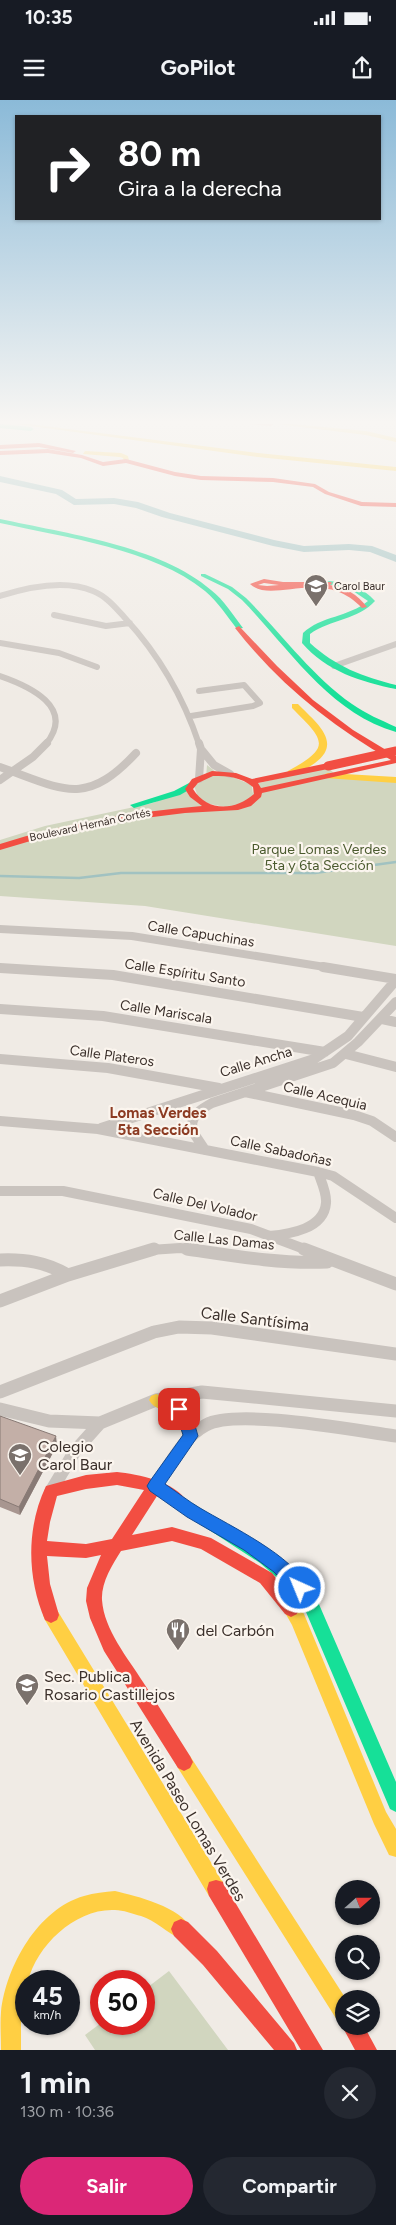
<!DOCTYPE html>
<html lang="es">
<meta charset="utf-8">
<style>
:root{--surface:#171b24;--page:#242831;--text:#f1f3f6;--muted:#9ea1a6;--accent:#db2777}
body{margin:0;font-family:Figtree,sans-serif;background:var(--page);color:var(--text);height:100vh;display:flex;flex-direction:column;font-size:19px;white-space:nowrap}
*{box-sizing:border-box;margin:0}
p{font-size:16px;color:var(--muted)}
.icon{flex:none;width:28px;height:28px;fill:none;stroke:currentColor;stroke-width:2;stroke-linecap:round;stroke-linejoin:round}
.map{position:relative;height:1950px;overflow:hidden}
.details{display:flex;flex-direction:column;background:var(--surface);flex:1}
.details>*{flex:none}
.guide{position:absolute;left:15px;top:15px;width:366px;height:105px;border-radius:0px;box-shadow:0 1px 4px #0004;background:#202124;color:#fff;overflow:hidden}
.needle{width:32px;rotate:69deg}
.buttons{position:absolute;left:335px;top:1780px;display:grid;gap:10px}
.buttons a{display:grid;place-items:center;width:45px;height:45px;border-radius:50%;background:var(--surface);box-shadow:0 1px 4px #0004;font-size:25px}
.speed{position:absolute;left:15px;top:1870px;display:flex;gap:10px;font-size:25px;font-weight:700;text-align:center}
.speed>*{display:grid;place-content:center;width:65px;height:65px;border-radius:50%;background:var(--surface);box-shadow:0 1px 4px #0004;line-height:1}
.speed small{font-size:12px;font-weight:400}
.speed .limit{border:8px solid #d22;background:#fff;color:#111}
.pin{position:absolute;display:grid;place-items:center;width:42px;height:42px;color:#fff;margin:-21px;border-radius:10px;box-shadow:0 2px 8px #0006}
.me{position:absolute;width:55px;margin:-28px;rotate:316deg;stroke-linejoin:round;filter:drop-shadow(0 0 4px #0008)}
.turn{display:flex;align-items:center;gap:18px;height:105px;padding:0 20px;font-size:22px}
.turn .icon{width:65px;height:65px;stroke-width:2.5}
.turn b{display:block;font-size:35px;line-height:42px}
.round{display:grid;place-items:center;flex:none;width:52px;height:52px;border-radius:26px;background:var(--page)}
.headline{display:flex;align-items:center;justify-content:space-between;height:85px;padding:0 20px}
h1{font-size:30px;font-weight:700;line-height:38px}
.button{display:flex;gap:10px;margin-top:auto;padding:10px 20px}
.button a{flex:1;height:58px;border-radius:30px;background:var(--accent);color:#fff;font-size:20px;font-weight:700;line-height:58px;text-align:center}
.button a+a{background:var(--page);color:var(--text)}
.status{display:flex;justify-content:space-between;align-items:center;height:35px;padding:0 25px;background:var(--surface);direction:ltr}
.status svg{height:14px;fill:currentColor}
header{display:flex;justify-content:space-between;align-items:center;height:65px;padding:0 20px;background:var(--surface);font-size:22px;font-weight:700}
.map>svg:first-child{display:block}
</style>
<div class="status"><b>10:35</b><svg viewBox="0 0 49 12"><path d="M0 12V9h3v3zM5 12V6h3v6zM10 12V3h3v9zM15 12V0h3v12zM26 1h20v11H26zM47 4h2v5h-2z"/></svg></div>
<header><svg class="icon" aria-label="menu" viewBox="0 0 24 24"><path d="M4 6h16M4 12h16M4 18h16"/></svg>GoPilot<svg class="icon" aria-label="share" viewBox="0 0 24 24"><path d="M12 15V3M7 8l5-5 5 5M5 13v7h14v-7"/></svg></header>
<div class="map">
<svg width="396" height="1950" viewBox="0 0 396 1950">
<rect width="100%" height="100%" fill="#f0ebe5"/>
<path fill="#d1d6bf" d="M207 665 221 676H230L252 685 253 698 230 708 200 702 194 686 206 678Z
M327 667 334 673 328 677 396 680V846L145 806 0 796V740L45 726 153 703 189 687 212 709 250 704 255 684Z
M169 1871 228 1950H95L85 1935 101 1923 144 1924V1890Z"/>
<g fill="none" stroke-linecap="round" stroke-linejoin="round">
<path stroke="#a1c2c1" stroke-width="2.5" d="M0 776 79 778 121 773H315L396 762"/>
<path fill="#a1c2c1" fill-rule="evenodd" d="M0 376 62 390 76 399 114 398 138 402 170 413 274 440 304 446 349 444 372 446 396 455V462L370 452 349 450 304 452 273 446 162 417 136 408 114 404 74 405 56 394 0 382Z"/>
<path stroke="#c9c3be" stroke-width="6" d="M0 496C28 487 65 479 93 491 106 496 116 508 125 518 159 555 183 596 199 644
M54 515 106 526 130 523
M0 543 59 553 97 567
M334 566 396 544
M0 576C29 586 76 607 46 644
M191 616 253 606 260 603 244 585 199 591"/>
<path stroke="#c9c3be" stroke-width="8" d="M201 649 214 665 230 674
M0 667C62 689 85 708 136 653
M199 679 201 649 199 643
M0 680 33 657 47 643
M0 829 132 836 331 868
M0 868H6"/>
<path stroke="#c9c3be" stroke-width="10" d="M323 867 396 879
M0 868 113 875 363 917
M0 909 103 916 325 952
M382 919 396 922
M346 954 396 967
M0 959 108 968 219 988
M245 992 354 1015 372 1021 396 1037
M0 1021 98 1029 318 1072 333 1076 396 1118
M101 1028 314 959 348 936 396 880
M205 1050 195 1035 192 1024C194 1013 203 1008 212 1003L333 963 358 942 396 902
M0 1091H63L251 1129 307 1150
M269 1136C290 1134 324 1129 326 1103 327 1093 321 1081 318 1072
M150 1150 180 1148 195 1150"/>
<path stroke="#c9c3be" stroke-width="13" d="M187 1149C234 1156 279 1164 327 1162
M304 1149 396 1184
M0 1160C25 1159 46 1162 68 1175
M0 1201 68 1175 154 1149
M0 1292 154 1232 179 1227 212 1228 396 1254
M0 1309 49 1321 100 1323
M155 1386C170 1365 183 1337 206 1325 237 1308 357 1331 396 1336
M51 1391 75 1351 100 1323 156 1300 202 1292 396 1311"/>
<path fill="#16e098" fill-rule="evenodd" d="M0 324 31 327 34 329 31 331 0 328Z
M0 419C64 433 161 446 211 490 224 500 233 515 243 528L237 529C227 516 218 502 205 491 154 449 63 437 0 423Z
M201 474H205L232 487 246 498C281 533 311 575 352 604 366 614 381 620 396 627V632C329 613 288 547 242 500L228 489 201 476Z
M329 481C347 483 363 487 375 501 358 520 331 519 310 534V543C335 566 363 577 396 585V589C361 582 326 571 302 543L303 533C321 516 349 517 368 501L350 489 327 484V482Z
M191 682 194 683V687L180 695 134 708 130 705 174 691Z
M179 1395 272 1453 293 1472 312 1494 318 1502 396 1682V1712L390 1709 306 1512 282 1482 260 1463 174 1407 171 1402 174 1397Z"/>
<path fill="#ffcf43" fill-rule="evenodd" d="M16 324H29L258 353 396 367V371L258 357Z
M277 324H292L366 331 396 338V342L366 335Z
M85 351 121 353 128 356 129 361 124 362 123 358 120 357 83 354Z
M292 604H298C314 621 344 642 315 663 308 668 299 673 291 676L287 673 288 671C333 647 324 640 292 608Z
M328 673 396 677V683L325 678V674Z
M156 1294C179 1302 191 1313 197 1336L195 1340 190 1342 185 1340C181 1333 181 1325 175 1318 168 1311 153 1309 149 1300L151 1296Z
M291 1501 297 1504 304 1514 386 1712 396 1729V1757L389 1755 374 1724 292 1525 283 1509 285 1504Z
M51 1507 57 1510 223 1782 225 1789 223 1796 216 1798 209 1796 45 1520 43 1515 45 1510Z
M184 1653 190 1656 346 1899H344V1923L337 1920 178 1668 175 1662 178 1656Z
M115 1791C136 1796 182 1807 191 1829L188 1836 181 1839C167 1833 155 1820 141 1816 133 1814 123 1810 115 1810 76 1808 37 1845 28 1881H26V1890L21 1911V1950H1C1 1937 0 1924 1 1912 6 1866 38 1809 84 1796 94 1793 105 1792 115 1791Z"/>
<path fill="#f24e42" fill-rule="evenodd" d="M250 324H274L271 326Z
M39 343 76 351 73 353 39 347 0 349V345Z
M48 349 82 355 103 362 126 359 175 372 201 376 273 378 315 384 329 392 362 402 396 403V407L361 406 325 394 313 387 273 382 201 380 175 376 126 363 103 366 81 358 48 353 0 355V351Z
M264 479 283 482H331L332 483 330 485C346 488 357 494 367 507L362 508C323 466 272 505 250 484ZM264 483 279 485 267 486 258 485Z
M239 526 277 566 313 600 353 630 396 656V663L262 693 261 697 251 706 238 710 185 713 105 723 54 734 0 750V744C66 723 133 712 202 706L190 697 185 689 192 679 212 671 236 673 252 679 328 663 332 666 328 669 258 683 261 688 391 660C331 626 278 583 235 528ZM213 676C228 676 241 677 253 687L254 694C235 711 207 712 193 689L198 683Z
M117 1372C137 1374 177 1382 187 1402L184 1407 179 1409 157 1396 132 1435 172 1427 211 1438 272 1473 299 1509 297 1514 291 1517 285 1514 260 1483 201 1449 172 1441 121 1451C112 1465 101 1483 102 1500 104 1530 128 1558 143 1582 159 1606 174 1631 190 1656L193 1662 190 1668 184 1671 178 1668 104 1551 90 1518 86 1501 87 1488 101 1455 86 1458 47 1456 50 1484 59 1515 57 1520 51 1523 45 1520C27 1478 26 1428 46 1386L86 1375ZM117 1385 144 1390 112 1439 86 1444 47 1441 50 1422 57 1396 86 1389Z
M216 1780 223 1782 323 1950H301L209 1796 207 1789 209 1782Z
M181 1819 188 1822 217 1851 294 1943 297 1950H274L203 1865 174 1836 171 1829 174 1822Z
M344 1922V1926H364L377 1950H355L342 1926Z"/>
<path stroke="#f24e42" stroke-width="9" d="M328 666 396 651"/>
</g>
<path fill="#a89690" d="M0 1316 57 1345 20 1415 0 1407Z"/>
<path fill="#887a75" d="M56 1336 57 1345 20 1415 19 1407Z"/>
<path fill="#c3afa7" stroke="#887a75" d="M0 1316 56 1336 19 1407 0 1399Z"/>
<linearGradient id="sky" x2="0" y2="1"><stop stop-color="#8bbad8"/><stop offset="0.54" stop-color="#f8f6f3"/><stop offset="1" stop-color="#f8f6f3" stop-opacity="0"/></linearGradient>
<rect width="396" height="597" fill="url(#sky)"/>
<path fill="#1a73e8" stroke="#114b97" d="M179 1303C192 1308 194 1323 198 1336L165 1384C177 1392 188 1401 200 1408 230 1426 294 1456 308 1488L306 1493 300 1495 294 1493 274 1472 244 1450 187 1417 150 1391 147 1386 150 1381 183 1335 178 1319 171 1309 174 1305Z"/>
<defs>
<g id="school-pin" transform="scale(1.25)"><path d="M0 17L-7.5 6A9.5 9.5 0 1 1 7.5 6Z" fill="#7a716c" stroke="#fbf5ee"/><path d="M0-5L7-2L0 1L-7-2ZM-4 1L0 2.5L4 1V4Q0 6-4 4Z" fill="#fff"/></g>
<g id="restaurant-pin" transform="scale(1.25)"><path d="M0 17L-7.5 6A9.5 9.5 0 1 1 7.5 6Z" fill="#7a716c" stroke="#fbf5ee"/><path d="M-5-6h1v4h1v-4h1v4h1v-4h1v5L-1.5 .5V6h-2V.5L-5-1ZM5-6V6H3V1.5H1.5Q1.5-4 5-6Z" fill="#fff"/></g>
</defs>
<g fill-rule="evenodd">
<use href="#school-pin" x="316" y="486"/>
<use href="#school-pin" x="20" y="1355"/>
<use href="#restaurant-pin" x="178" y="1530"/>
<use href="#school-pin" x="27" y="1585"/>
</g>
<g text-anchor="middle" dominant-baseline="central" stroke-width="4.5" stroke-linejoin="round" paint-order="stroke">
<g font-size="11" fill="#3b302b" stroke="#fbf5ee" text-anchor="start">
<text x="334" y="486">Carol Baur</text>
</g>
<g font-size="11" fill="#3b302b" stroke="#fbf5ee">
<text transform="translate(90 725) rotate(-12)">Boulevard Hernán Cortés</text>
</g>
<g font-size="14" fill="#4a5a2e" stroke="#fbf5ee">
<text x="319" y="749">Parque Lomas Verdes<tspan x="319" dy="16">5ta y 6ta Sección</tspan></text>
</g>
<g font-size="14" fill="#3b302b" stroke="#fbf5ee">
<text transform="translate(201 834) rotate(9)">Calle Capuchinas</text>
<text transform="translate(185 873) rotate(9)">Calle Espíritu Santo</text>
<text transform="translate(166 912) rotate(9)">Calle Mariscala</text>
<text transform="translate(112 956) rotate(8)">Calle Plateros</text>
<text transform="translate(256 962) rotate(-17)">Calle Ancha</text>
<text transform="translate(325 996) rotate(13)">Calle Acequia</text>
<text transform="translate(281 1051) rotate(12)">Calle Sabadoñas</text>
<text transform="translate(205 1105) rotate(13)">Calle Del Volador</text>
<text transform="translate(224 1140) rotate(6)">Calle Las Damas</text>
</g>
<g font-size="15" font-weight="bold" fill="#8c3b22" stroke="#fbf5ee">
<text x="158" y="1013">Lomas Verdes<tspan x="158" dy="17">5ta Sección</tspan></text>
</g>
<g font-size="16" fill="#3b302b" stroke="#fbf5ee">
<text transform="translate(255 1219) rotate(7)">Calle Santísima</text>
<text transform="translate(188 1710) rotate(59)">Avenida Paseo Lomas Verdes</text>
</g>
<g font-size="16" fill="#3b302b" stroke="#fbf5ee" text-anchor="start">
<text x="38" y="1346">Colegio<tspan x="38" dy="18">Carol Baur</tspan></text>
<text x="196" y="1530">del Carbón</text>
<text x="44" y="1576">Sec. Publica<tspan x="44" dy="18">Rosario Castillejos</tspan></text>
</g>
</g>
</svg>
<div class="buttons">
<a><svg class="needle" viewBox="-14 -14 28 28"><path d="M0-13l5 13h-10z" fill="#e53935"/><path d="M0 13l5-13h-10z" fill="#9ea1a6"/></svg></a>
<a><svg class="icon" aria-label="search" viewBox="0 0 24 24"><circle cx="10" cy="10" r="6"/><path d="M15 15l6 6"/></svg></a>
<a><svg class="icon" aria-label="layers" viewBox="0 0 24 24"><path d="M12 4l9 5-9 5-9-5zM3 14l9 5 9-5"/></svg></a>
</div>
<div class="speed"><div>45<small>km/h</small></div><div class="limit">50</div></div>
<div class="pin" style="left:179px;top:1309px;background:#d93025"><svg class="icon" aria-label="arrive" viewBox="0 0 24 24"><path d="M6 21V4h12l-3 4 3 4H6"/></svg></div>
<svg class="me" style="left:300px;top:1488px" viewBox="-20 -20 40 40"><circle r="17" fill="#1a73e8" stroke="#fff" stroke-width="3"/><path d="M0-11L8 9 0 5-8 9z" fill="#fff"/></svg>
<div class="guide">
<div class="turn"><svg class="icon" aria-label="right" viewBox="0 0 24 24"><path d="M7 20v-9h11M14 6l5 5-5 5"/></svg><div><b>80 m</b>Gira a la derecha</div></div>
</div>
</div>
<section class="details">
<div class="headline"><div><h1>1 min</h1><p>130 m · 10:36</p></div><a class="round"><svg class="icon" aria-label="close" viewBox="0 0 24 24"><path d="M6 6l12 12M18 6L6 18"/></svg></a></div>
<div class="button"><a>Salir</a><a>Compartir</a></div>
</section>
